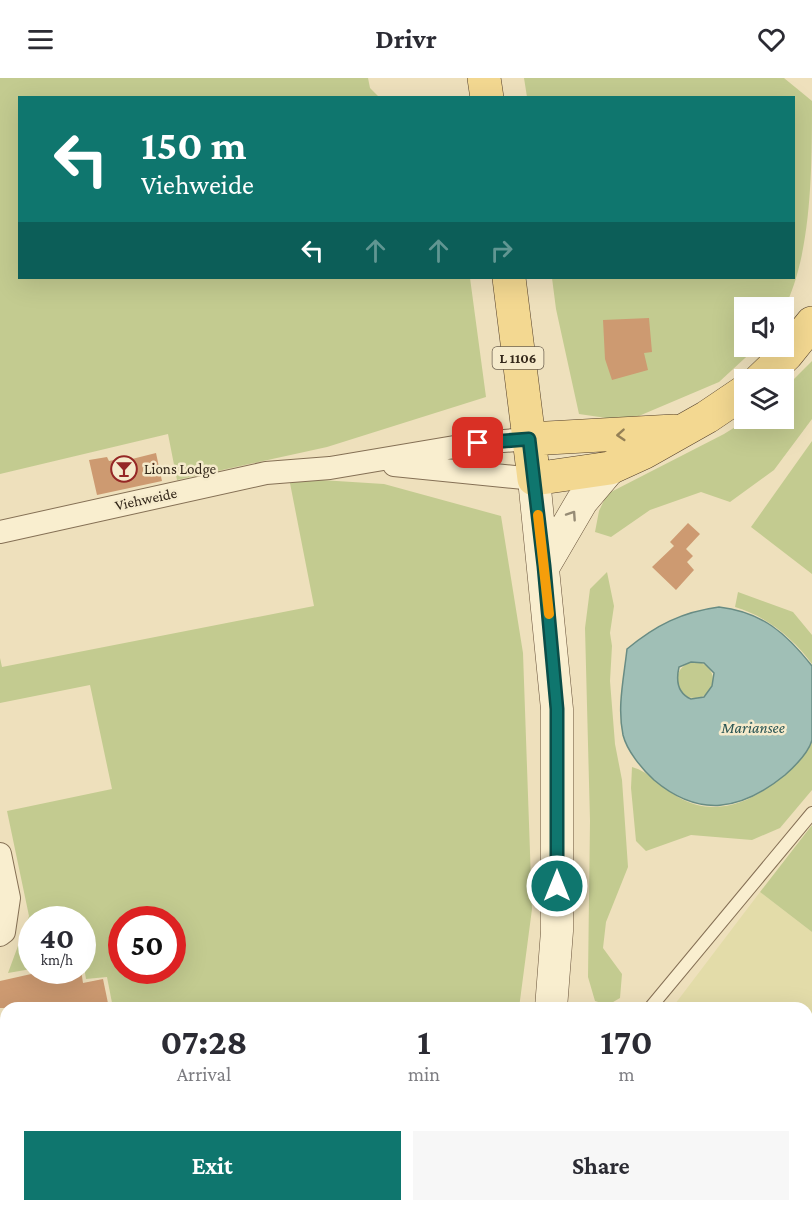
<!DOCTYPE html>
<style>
:root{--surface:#fff;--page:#f7f7f7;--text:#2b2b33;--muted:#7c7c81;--accent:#0f766e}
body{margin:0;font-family:"Crimson Pro",serif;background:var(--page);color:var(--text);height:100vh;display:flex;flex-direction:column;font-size:22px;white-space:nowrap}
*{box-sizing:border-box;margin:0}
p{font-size:20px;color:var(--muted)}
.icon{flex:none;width:33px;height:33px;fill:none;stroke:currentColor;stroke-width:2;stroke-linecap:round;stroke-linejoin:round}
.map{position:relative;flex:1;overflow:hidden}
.panel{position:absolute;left:0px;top:924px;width:813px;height:210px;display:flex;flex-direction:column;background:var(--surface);border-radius:18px 18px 0 0;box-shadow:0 6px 24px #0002}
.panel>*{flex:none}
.guide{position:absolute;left:18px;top:18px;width:777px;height:183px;border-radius:0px;box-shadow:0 6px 24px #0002;background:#0f766e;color:#fff;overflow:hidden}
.controls{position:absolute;left:734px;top:219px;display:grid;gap:12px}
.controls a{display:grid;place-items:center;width:60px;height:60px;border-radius:0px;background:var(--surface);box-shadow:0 6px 24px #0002;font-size:30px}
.speed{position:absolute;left:18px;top:828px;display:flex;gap:12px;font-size:30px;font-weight:700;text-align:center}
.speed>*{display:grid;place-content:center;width:78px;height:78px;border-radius:50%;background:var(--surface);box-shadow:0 6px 24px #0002;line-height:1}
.speed small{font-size:15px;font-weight:400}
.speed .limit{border:9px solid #d22;background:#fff;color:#111}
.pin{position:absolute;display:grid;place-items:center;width:51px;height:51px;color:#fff;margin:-26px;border-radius:12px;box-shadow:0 3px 9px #0006}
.me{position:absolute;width:66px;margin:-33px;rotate:0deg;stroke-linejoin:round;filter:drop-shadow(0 0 4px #0008)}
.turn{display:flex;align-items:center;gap:21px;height:126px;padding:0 24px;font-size:27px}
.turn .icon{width:78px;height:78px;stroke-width:2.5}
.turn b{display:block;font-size:42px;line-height:51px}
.lanes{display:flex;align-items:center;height:57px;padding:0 24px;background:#0003;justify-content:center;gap:30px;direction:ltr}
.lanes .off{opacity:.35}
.eta{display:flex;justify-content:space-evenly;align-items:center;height:102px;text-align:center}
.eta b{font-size:36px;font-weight:700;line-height:42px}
.primary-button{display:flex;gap:12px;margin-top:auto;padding:12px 24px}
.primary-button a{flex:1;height:69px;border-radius:0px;background:var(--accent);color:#fff;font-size:24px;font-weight:700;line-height:69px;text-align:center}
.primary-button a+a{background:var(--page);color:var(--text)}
header{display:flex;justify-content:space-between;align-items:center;height:78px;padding:0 24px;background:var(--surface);font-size:27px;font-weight:700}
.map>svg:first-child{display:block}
</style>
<header><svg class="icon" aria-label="menu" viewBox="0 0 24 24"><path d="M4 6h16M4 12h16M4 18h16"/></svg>Drivr<svg class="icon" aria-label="heart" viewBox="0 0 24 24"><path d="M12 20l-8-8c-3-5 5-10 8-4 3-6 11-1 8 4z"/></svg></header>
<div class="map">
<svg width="812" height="1134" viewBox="0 0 812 1134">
<rect width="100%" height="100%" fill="#eee0bc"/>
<path fill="#e3dca9" d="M760 814 812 854V1061L807 1057V930H672Z"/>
<path fill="#c3cb90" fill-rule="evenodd" d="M0 0H368L370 10 379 19 20 20V200H470L486 319 327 369 177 402 168 356 0 396Z
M524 0H784L812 23C812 91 812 177 783 233V230H744V268L757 269 719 304 627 343 579 336 556 231 552 200H794V20L527 19Z
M812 283V341L774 392 730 424 701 414 650 432 611 459 595 454 599 433 607 416 724 356 748 341 783 340V312Z
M812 363V496L751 449Z
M289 400 384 406 501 438 523 575 532 831 519 930H113L107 899 86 901 83 883 82 842H32L31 891 8 895 29 838 7 733 112 711 90 607 0 625V580L2 589 314 528ZM122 842H172V892H122Z
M607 494 614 528 610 555 612 568 610 603 615 666 622 702 628 789 606 844 603 870 622 896 620 920 608 927 595 923 588 899 590 743 585 550 590 511Z
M738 514 793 534 812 557V586C793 560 766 538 735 529Z
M677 602a18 18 0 1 1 36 0a18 18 0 1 1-36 0Z
M812 664V712L780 750 752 762 691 757 646 773 636 763 631 710 632 689C650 694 662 710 678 719 730 749 783 706 812 664Z
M812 747V854L760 814Z
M807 1076 812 1080V1134H527L529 1128H807Z
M164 1128H481L479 1134H180Z"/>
<path fill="#a0bfb6" stroke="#688c84" stroke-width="1.5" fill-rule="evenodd" d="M719 529C762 534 786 555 812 588 812 610 812 641 812 662 809 674 794 689 785 697 741 733 699 740 654 702 642 691 627 673 623 657 617 629 624 599 627 571 656 547 682 534 719 529ZM691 584 704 585 714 595 712 608 704 619 691 621C677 615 676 602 679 589Z"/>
<path fill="#cd9a71" d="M649 240 652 274 644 275 648 292 612 302 605 281 603 242Z
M156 375 162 403 97 417 89 382 107 379 109 383 114 382 116 385Z
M688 445 700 456 686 471 693 478 687 484 694 492 676 512 652 489 674 468 670 464Z
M49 892H81L83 905 103 901 109 930H0V903Z"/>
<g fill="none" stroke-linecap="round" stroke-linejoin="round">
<g stroke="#857055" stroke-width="14">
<path id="lane" d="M650 930 812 735
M0 1014 6 1016
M273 1128 281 1134"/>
</g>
<g stroke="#857055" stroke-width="24">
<path id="street" d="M394 387 534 401
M0 454 266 395 330 390 478 365 529 361
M0 776 9 820 4 854 0 857"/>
</g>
<g stroke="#675139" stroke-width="33">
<path id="secondary" d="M534 401 557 631V853L551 930
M544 488 582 423 610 390
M499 1134 501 1128"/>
</g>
<g stroke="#523e2a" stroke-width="34">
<path id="primary" d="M484 0 487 20
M509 200 534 401 610 390 645 374 707 339 744 314
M760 302 787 276 812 245
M529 361 674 353"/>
</g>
<use href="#lane" stroke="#f9eecf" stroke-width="12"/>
<use href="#street" stroke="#f9eecf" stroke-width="22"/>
<use href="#secondary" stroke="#f9eecf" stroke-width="32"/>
<use href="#primary" stroke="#f3d891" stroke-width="33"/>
<g stroke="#34281b" stroke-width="7">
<path id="rail" d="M0 1075 6 1077
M0 1089 6 1091
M104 1128 120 1134
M137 1128 151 1134
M0 1131 10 1134"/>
</g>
<use href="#rail" stroke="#f5eacb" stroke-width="4.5" stroke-dasharray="14" stroke-linecap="butt"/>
</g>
<defs><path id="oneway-chevron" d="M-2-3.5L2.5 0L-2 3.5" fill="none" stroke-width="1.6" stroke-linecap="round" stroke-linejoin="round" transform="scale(1.5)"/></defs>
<use stroke="#948056" href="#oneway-chevron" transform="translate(621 357) rotate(176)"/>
<use stroke="#968b75" href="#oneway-chevron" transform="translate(572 437) rotate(-56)"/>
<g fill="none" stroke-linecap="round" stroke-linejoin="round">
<g stroke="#0a4d48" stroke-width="15">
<path id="route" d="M478 365 529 361 544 488 557 631V808"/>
</g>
<use href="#route" stroke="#0f766e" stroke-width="10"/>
<path stroke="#f59e0b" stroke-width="10" d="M538 437 549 536"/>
</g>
<defs>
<g id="bar-ring" transform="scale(1.35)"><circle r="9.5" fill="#f5eacb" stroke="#952725" stroke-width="1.5"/><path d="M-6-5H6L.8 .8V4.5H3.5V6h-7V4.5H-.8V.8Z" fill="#952725"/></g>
</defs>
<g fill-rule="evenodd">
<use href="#bar-ring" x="124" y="391"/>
</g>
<g text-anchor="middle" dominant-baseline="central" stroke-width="5" stroke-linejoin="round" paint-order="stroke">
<rect fill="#f5eacb" stroke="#6e6250" stroke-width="1.5" x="492.5" y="269" width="51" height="22" rx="4.5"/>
<g font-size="14" font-weight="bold" fill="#34281b">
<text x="518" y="280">L 1106</text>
</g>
<g font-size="15" fill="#34281b" stroke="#f5eacb" text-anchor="start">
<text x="144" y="391">Lions Lodge</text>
</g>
<g font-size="15" fill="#34281b" stroke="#f5eacb">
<text transform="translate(146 421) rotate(-12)">Viehweide</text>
</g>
<g font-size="16" font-style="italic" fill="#295453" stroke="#f5eacb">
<text x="753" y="649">Mariansee</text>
</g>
</g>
</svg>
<div class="controls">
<a><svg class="icon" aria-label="sound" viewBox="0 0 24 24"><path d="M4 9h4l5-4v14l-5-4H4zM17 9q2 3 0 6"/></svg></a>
<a><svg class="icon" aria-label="layers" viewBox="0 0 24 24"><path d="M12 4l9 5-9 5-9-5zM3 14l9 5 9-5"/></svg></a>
</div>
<div class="speed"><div>40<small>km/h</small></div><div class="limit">50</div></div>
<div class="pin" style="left:478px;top:365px;background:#d93025"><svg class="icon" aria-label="arrive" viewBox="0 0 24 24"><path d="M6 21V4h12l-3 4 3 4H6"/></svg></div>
<svg class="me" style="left:557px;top:808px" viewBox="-20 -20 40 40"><circle r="17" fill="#0f766e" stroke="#fff" stroke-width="3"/><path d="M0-11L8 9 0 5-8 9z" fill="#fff"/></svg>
<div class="guide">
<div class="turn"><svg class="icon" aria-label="left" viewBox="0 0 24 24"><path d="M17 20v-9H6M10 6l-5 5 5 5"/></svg><div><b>150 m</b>Viehweide</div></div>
<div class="lanes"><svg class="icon" aria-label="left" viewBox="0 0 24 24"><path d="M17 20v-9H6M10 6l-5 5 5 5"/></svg><svg class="icon off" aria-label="ahead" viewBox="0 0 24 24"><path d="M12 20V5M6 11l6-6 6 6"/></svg><svg class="icon off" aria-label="ahead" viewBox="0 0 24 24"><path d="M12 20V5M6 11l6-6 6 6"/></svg><svg class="icon off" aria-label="right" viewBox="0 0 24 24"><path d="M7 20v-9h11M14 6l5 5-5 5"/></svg></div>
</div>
<section class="panel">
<div class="eta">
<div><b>07:28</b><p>Arrival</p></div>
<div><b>1</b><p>min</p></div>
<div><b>170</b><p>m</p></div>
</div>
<div class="primary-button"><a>Exit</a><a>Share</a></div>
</section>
</div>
